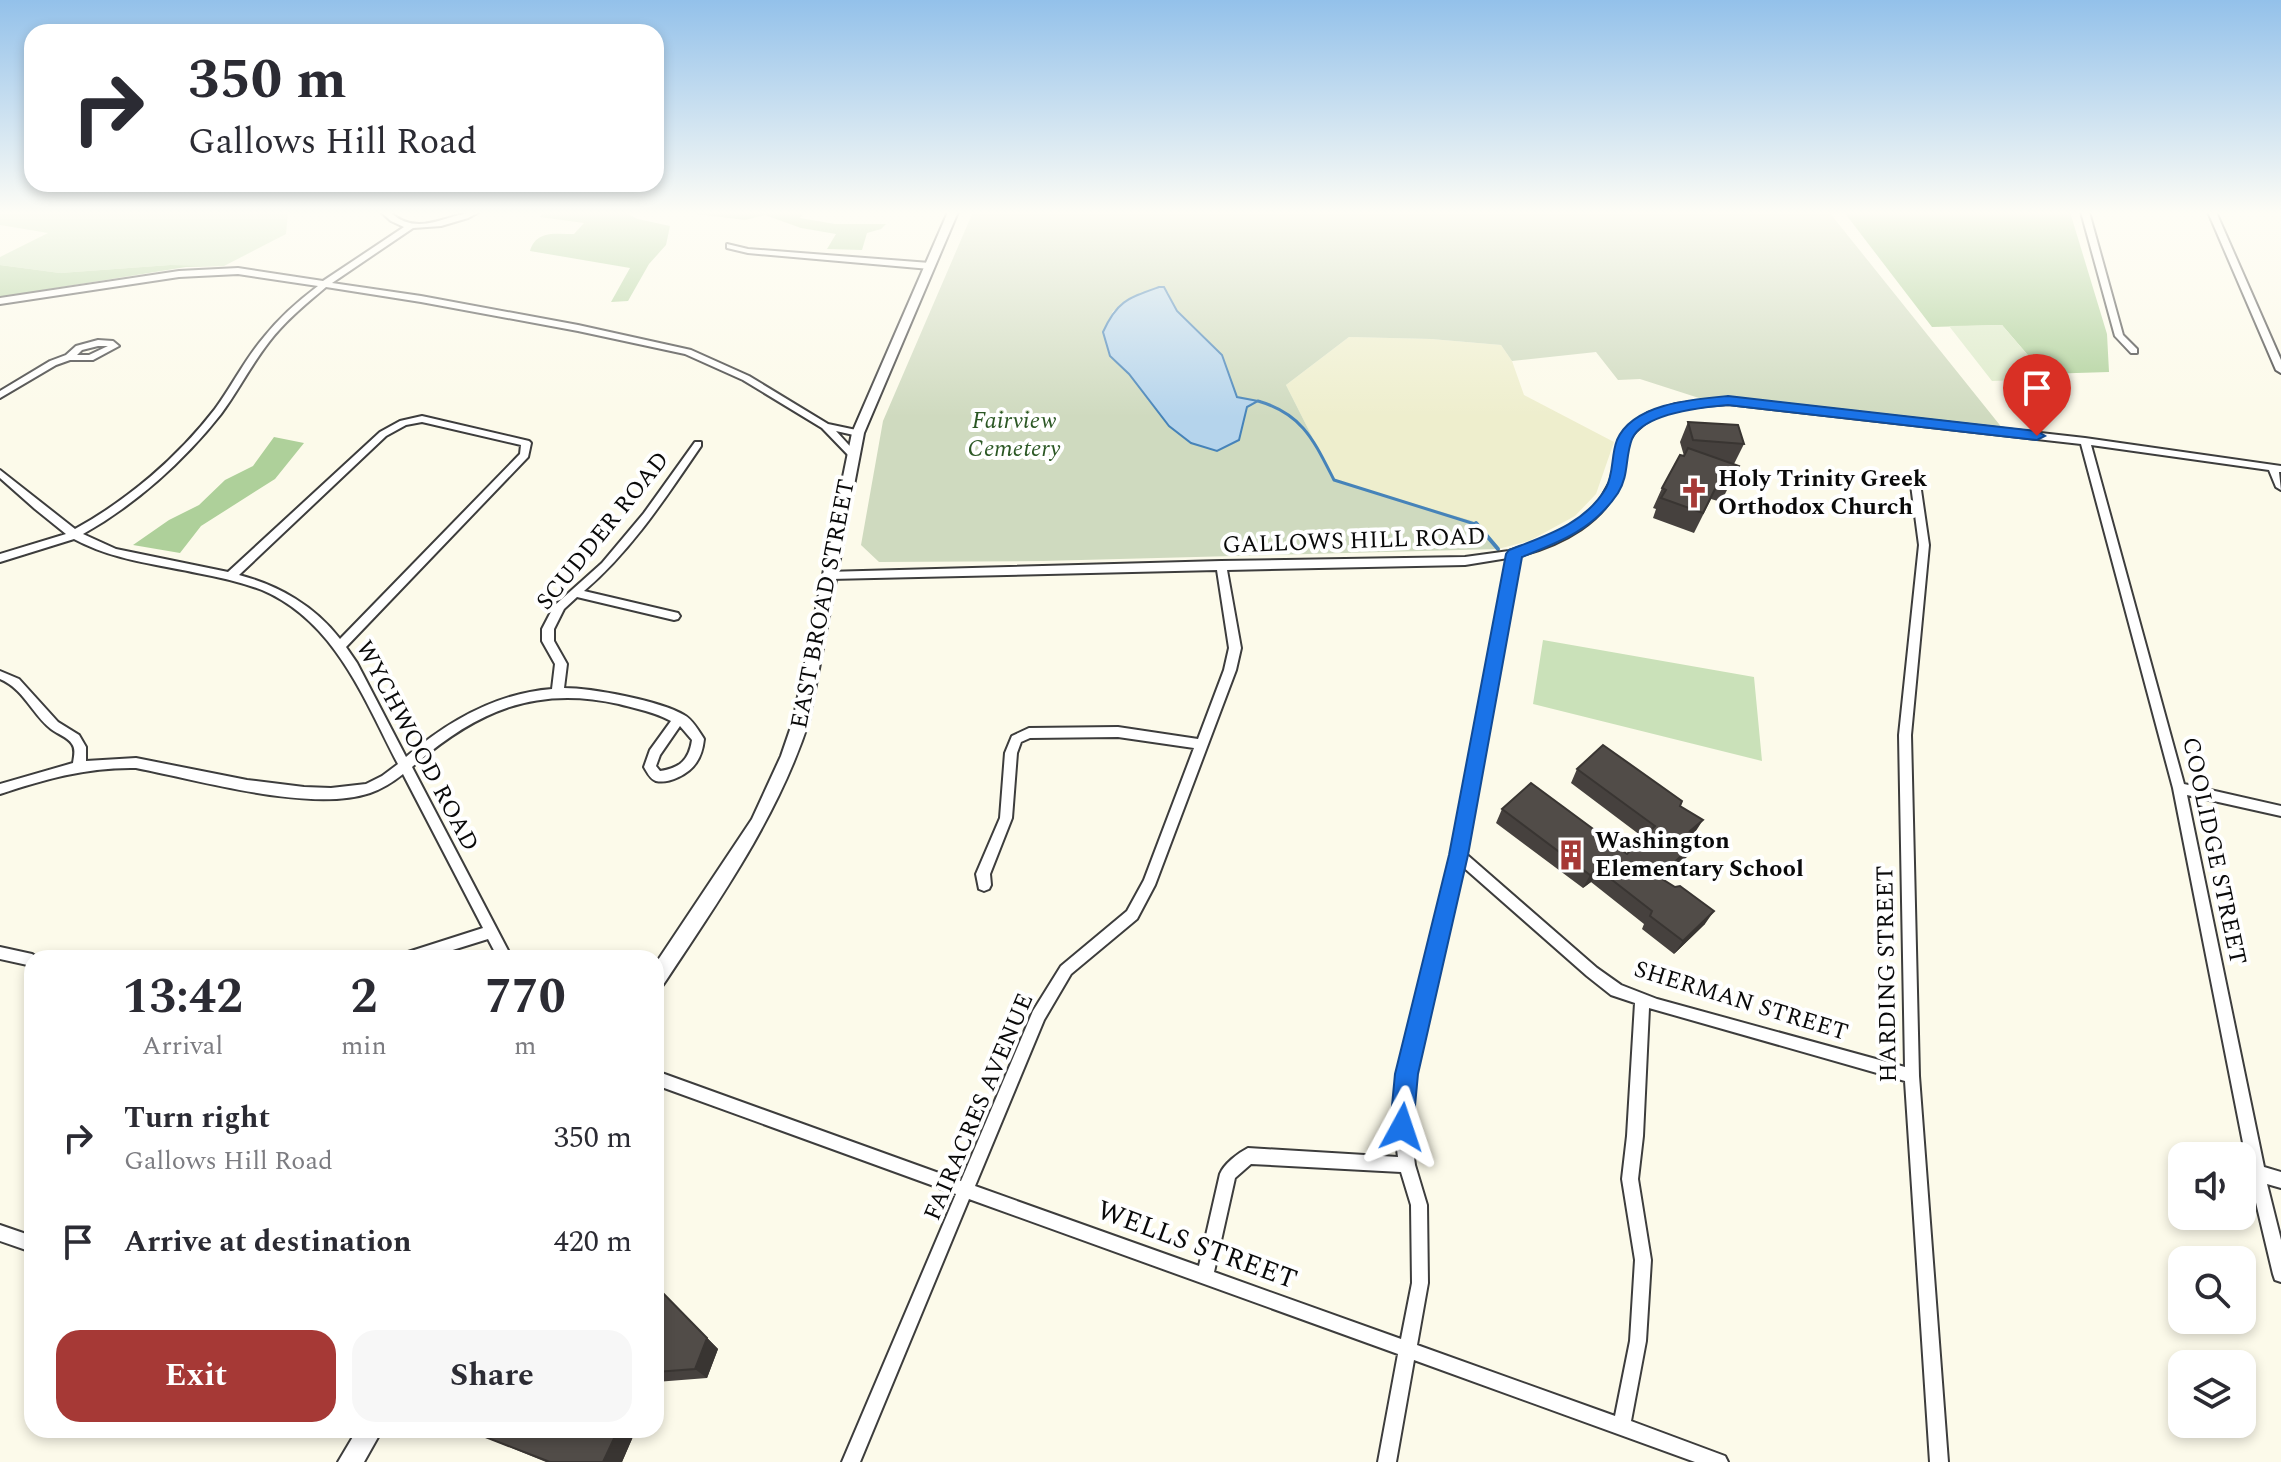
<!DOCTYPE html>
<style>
:root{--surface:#fff;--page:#f7f7f7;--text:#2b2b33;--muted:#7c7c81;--accent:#a63936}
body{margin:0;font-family:Spectral,serif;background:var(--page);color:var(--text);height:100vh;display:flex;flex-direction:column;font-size:30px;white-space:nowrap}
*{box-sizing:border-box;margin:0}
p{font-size:26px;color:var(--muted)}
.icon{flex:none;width:44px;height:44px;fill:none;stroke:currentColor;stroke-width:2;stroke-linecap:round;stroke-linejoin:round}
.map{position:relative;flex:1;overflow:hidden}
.side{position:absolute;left:24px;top:950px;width:640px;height:488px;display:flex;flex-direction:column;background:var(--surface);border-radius:24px;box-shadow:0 4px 12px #0003}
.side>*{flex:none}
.hud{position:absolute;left:24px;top:24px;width:640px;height:168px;border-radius:24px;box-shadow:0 4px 12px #0003;background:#fff;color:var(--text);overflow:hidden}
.tools{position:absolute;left:2168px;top:1142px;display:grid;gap:16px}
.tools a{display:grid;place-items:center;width:88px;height:88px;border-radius:16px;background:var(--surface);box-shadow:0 4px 12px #0003;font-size:40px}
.pin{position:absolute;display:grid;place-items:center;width:68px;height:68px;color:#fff;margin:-82px -34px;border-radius:50% 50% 50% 0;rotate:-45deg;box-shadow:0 0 8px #0007}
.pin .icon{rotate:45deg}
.me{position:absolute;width:88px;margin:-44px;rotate:5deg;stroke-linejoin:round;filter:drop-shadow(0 0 6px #0008)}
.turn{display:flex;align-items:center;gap:28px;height:168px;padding:0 32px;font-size:36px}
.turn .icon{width:104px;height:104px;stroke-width:2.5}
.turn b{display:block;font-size:56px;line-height:68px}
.eta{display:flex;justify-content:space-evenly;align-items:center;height:136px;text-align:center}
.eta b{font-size:48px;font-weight:700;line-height:56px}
.action{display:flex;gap:16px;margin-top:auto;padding:16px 32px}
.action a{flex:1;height:92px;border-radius:24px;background:var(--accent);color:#fff;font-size:32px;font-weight:700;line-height:92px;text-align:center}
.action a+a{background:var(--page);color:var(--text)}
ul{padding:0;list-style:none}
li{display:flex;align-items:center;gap:24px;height:104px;padding:0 32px}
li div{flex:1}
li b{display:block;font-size:30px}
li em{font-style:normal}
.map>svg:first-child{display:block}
</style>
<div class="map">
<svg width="2281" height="1462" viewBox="0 0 2281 1462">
<rect width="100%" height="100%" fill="#fcfaea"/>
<path fill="#eeeecd" d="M1349 337 1431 339 1501 345 1512 361 1524 395 1614 442 1596 494 1575 516 1529 541 1498 549 1475 522 1334 480 1286 385Z"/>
<path fill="#cae1b9" d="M0 212H288L286 234 224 266 170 265 60 273 0 265V257L48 233 0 225Z
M1543 640 1754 677 1762 761 1533 704Z"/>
<path fill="#aed09a" d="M543 212H624L638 219 670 226 666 245 649 264 628 301 611 302 630 268 530 251C536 230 555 234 574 234L584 223 540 217Z
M680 212H804L800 218 835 224H886L881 229 867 233 862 250 827 249 836 234 801 228 765 215 745 220Z
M1844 212H2070L2107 334 2109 372 2044 374 2002 325 1932 327Z
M0 265 60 273 170 265 224 266 186 267 0 297Z
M274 437 304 443 275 479 201 526 180 553 133 545 169 520 199 505 225 480 253 466Z"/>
<path fill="#cfdabf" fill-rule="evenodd" d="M973 212H1829L2003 429 1741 398H1699L1640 379 1618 380 1596 352 1512 361 1501 345 1431 339 1349 337 1286 385 1334 480 1476 522 1498 549 1043 561 879 562 861 545 883 421ZM1159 287 1168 292 1177 311 1222 355 1237 397 1257 401 1247 407 1239 440 1129 374 1110 356 1103 332 1113 311Z"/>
<path fill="#dceac9" d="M2002 325 2044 374 2049 379 1992 381 1949 326Z"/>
<path fill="#b5d4ec" stroke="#4683b9" stroke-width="2" d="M1159 287H1164L1177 311 1222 355 1237 397 1258 401 1247 407 1239 440 1217 451 1191 443 1169 426 1129 374 1110 356 1103 332C1117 301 1128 298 1159 287Z"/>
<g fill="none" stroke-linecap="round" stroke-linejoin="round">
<path stroke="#4683b9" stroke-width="3" d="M1258 401C1303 414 1314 441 1334 480L1478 525"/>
<path stroke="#4683b9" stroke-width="4" d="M1476 523 1498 549"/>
<g stroke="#3d3d3d" stroke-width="4">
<path id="minor" d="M381 212H390C419 239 448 212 479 212L468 218 441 226 413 228 332 283 421 296 578 325 691 350 749 376 828 424 861 431 863 433 858 436 836 431 858 455 856 457H850L822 428 743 380 685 354 578 331 421 302 326 287C306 304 285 321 269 342 251 365 238 391 221 414 184 461 135 505 83 534L116 549 228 572 380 432 400 421 422 416 529 441 531 443 528 457 346 647 357 663 406 757C448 721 497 693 552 689L555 664 542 641V629L554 606 602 563 644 513 695 442H701V446C666 497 632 550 584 591L678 613 680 616 678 619 674 620 577 597 564 609 554 629V641L567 664 564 688C592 688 661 701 684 715 692 719 699 731 704 739 703 748 701 756 696 763 689 774 669 784 656 781 650 779 647 772 644 767L650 750 671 721C655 712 637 709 619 704 534 685 475 712 412 767L512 958H498L488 939 427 958H401L403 954 408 952 483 928 403 774C393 782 382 789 370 793 311 813 198 780 136 768 88 767 45 779 0 794V784L73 763C74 756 76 749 72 744 68 737 57 734 51 729 32 714 24 689 0 679V671L19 679 58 722 79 735 86 747V761L136 758 247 780 304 787 331 788 366 784 382 776 398 764C364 699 335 621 262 590 241 582 219 577 197 573 155 564 113 560 74 539L0 562V554L66 534 35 509 0 478V470L75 529C128 500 178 457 215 409 232 386 245 359 264 337 279 318 298 301 318 286L238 274 179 277 0 304V298L179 271 238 268 323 281 404 227 391 221ZM422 422 521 445 520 454 340 639C315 606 278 585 239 575L386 436 406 425ZM680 726 692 740C689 760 680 768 660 771L656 766 660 755Z
M2081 212H2089L2123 335 2137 349V353H2131L2115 336Z
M2208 212H2216L2281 360V373L2276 370Z
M727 244 748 249 930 263 934 266 930 269 748 253 727 248Z
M98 340 113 341 119 346 93 360H70L56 365 0 398V391L50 361 66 355 76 346ZM98 346H108L89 355H77L82 350Z
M1728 398 2085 438 2281 466V472H2279L2281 490 2276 487 2269 470 2091 445 2184 784 2281 806V816L2187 795 2264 1167 2281 1172V1188L2267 1184 2281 1240V1282L2275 1280 2273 1274 2249 1173 2173 788 2081 444 1728 404C1697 407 1659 407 1636 431 1624 443 1626 462 1622 477 1608 522 1561 545 1519 556L1465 853 1597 968 1621 985 1657 999 1905 1067 1899 735 1919 545 1911 485 1916 482 1920 483 1929 545 1911 735 1919 1076 1948 1462H1930L1905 1081 1649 1008 1643 1136 1638 1179 1651 1260 1646 1341 1631 1421 1725 1456 1728 1462H1695L1414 1360 1396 1462H1378L1398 1354 969 1199 860 1462H842L956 1194 656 1085V1071L961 1181 1033 1011 1061 966 1127 911 1144 880 1194 748 1118 737 1030 738 1021 742 1017 753 1012 818 990 874 991 885 989 889 984 891 979 889 976 874 1000 818 1005 753 1012 736 1029 728 1118 727 1198 739 1224 670 1229 648 1217 570 830 579 825 575 826 572 1221 561 1465 557 1509 551 1548 538 1568 528 1586 515 1600 500 1610 482 1622 436 1637 420 1648 413 1676 404ZM1508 558 1452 855 1399 1074 1394 1127 1398 1157 1248 1148C1238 1153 1224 1164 1220 1174L1199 1266 975 1186 1044 1020 1071 974 1137 919 1155 885 1236 670 1241 648 1227 570 1465 565ZM1462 866 1587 976 1611 995 1635 1003 1627 1136 1622 1179 1635 1260 1630 1341 1615 1416 1417 1345 1428 1283 1427 1205 1415 1165 1410 1127 1413 1074ZM1251 1164 1401 1172 1411 1205 1412 1283 1401 1339 1214 1272 1235 1178Z
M0 947 32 954 38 958H32V966L0 959Z
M0 1225 32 1236V1252L0 1241Z"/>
</g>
<g stroke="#3d3d3d" stroke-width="4">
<path id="tertiary" d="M948 212H958L864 433 809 721C777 819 719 900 663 985L656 987V963L752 819 781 756 793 721 852 433Z
M357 1430H382L364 1462H338Z"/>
</g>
<use href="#minor" fill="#fff" fill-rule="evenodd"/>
<use href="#tertiary" fill="#fff" fill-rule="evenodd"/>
</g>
<path fill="#46413e" d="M1688 422 1744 444 1734 464 1731 463 1739 466 1721 502 1711 499 1694 533 1653 518 1656 509 1653 508 1662 488 1684 456 1680 442Z
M1577 769 1680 806 1695 834 1693 851 1663 880 1705 924 1674 954 1642 929 1644 924 1591 882 1583 888 1496 823 1502 809 1627 854 1644 838 1571 783Z
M656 1286 718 1349 707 1378 656 1382Z
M635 1432 622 1462H546L480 1435Z"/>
<path fill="#393532" d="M1703 820 1694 834 1690 831Z
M1701 837 1693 851 1651 891 1659 877Z
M1598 869 1591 882 1583 888 1590 875Z
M1714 911 1705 924 1674 954 1683 941Z
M656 1286 718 1349 707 1378 695 1369Z
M618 1430H633L635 1432 622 1462H603Z"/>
<path fill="#514c48" stroke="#393532" stroke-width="2" d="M1688 422 1738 425 1744 444 1693 440Z
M1688 448 1739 466 1731 482 1720 479 1703 513 1661 498 1666 490 1662 488 1680 455 1684 456Z
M1603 745 1682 801 1680 806 1703 820 1690 831 1701 837 1659 877 1675 887 1680 886 1714 911 1683 941 1650 916 1652 911 1598 869 1590 875 1502 809 1531 783 1627 854 1655 826 1577 769Z
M656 1286 707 1338 695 1369 656 1372Z
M482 1430H618L603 1462H550L480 1435Z"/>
<linearGradient id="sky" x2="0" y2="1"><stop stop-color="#93c1ea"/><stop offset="0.51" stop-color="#fefdf6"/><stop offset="1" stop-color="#fefdf6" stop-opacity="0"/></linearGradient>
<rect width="2281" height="417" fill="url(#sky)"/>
<path fill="#1a73e8" stroke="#114b97" stroke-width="2" d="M1728 396 2037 431 2045 436 2037 440 1728 405C1704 407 1643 413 1632 439 1625 457 1629 476 1618 493 1594 529 1560 542 1522 557L1468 855 1418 1074 1413 1127 1410 1135 1402 1139 1394 1135 1390 1127 1395 1074 1449 855 1506 554 1509 550C1545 536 1585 524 1606 488 1614 473 1611 455 1617 440 1633 403 1695 399 1728 396Z"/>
<defs>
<g id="church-bare" transform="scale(2.4)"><path d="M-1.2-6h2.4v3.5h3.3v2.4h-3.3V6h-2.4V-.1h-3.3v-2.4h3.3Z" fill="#a63936" stroke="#fff" stroke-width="2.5" paint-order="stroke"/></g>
<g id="building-bare" transform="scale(2.4)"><path d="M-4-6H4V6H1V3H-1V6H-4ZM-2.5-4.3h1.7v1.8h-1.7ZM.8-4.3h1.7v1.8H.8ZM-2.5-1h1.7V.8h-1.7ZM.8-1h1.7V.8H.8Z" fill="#a63936" stroke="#fff" stroke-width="2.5" paint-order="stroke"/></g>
</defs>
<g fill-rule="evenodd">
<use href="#church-bare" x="1694" y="493"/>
<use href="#building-bare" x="1571" y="855"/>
</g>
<g text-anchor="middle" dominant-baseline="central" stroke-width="8" stroke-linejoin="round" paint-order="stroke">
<g font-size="24" font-style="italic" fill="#2b5724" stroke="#fff">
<text x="1014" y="421">Fairview<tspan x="1014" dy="28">Cemetery</tspan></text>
</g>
<g font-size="24" font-weight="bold" fill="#0a0a0a" stroke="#fff" text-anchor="start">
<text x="1718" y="479">Holy Trinity Greek<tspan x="1718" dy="28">Orthodox Church</tspan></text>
<text x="1595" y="841">Washington<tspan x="1595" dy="28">Elementary School</tspan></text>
</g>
<g font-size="24" fill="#0a0a0a" stroke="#fff">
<text transform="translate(603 531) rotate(-51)">SCUDDER ROAD</text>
<text transform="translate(1354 541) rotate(-2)">GALLOWS HILL ROAD</text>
<text transform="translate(823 604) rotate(-79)">EAST BROAD STREET</text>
<text transform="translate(417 746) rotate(62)">WYCHWOOD ROAD</text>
<text transform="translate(2214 851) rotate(78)">COOLIDGE STREET</text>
<text transform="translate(1887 974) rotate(-91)">HARDING STREET</text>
<text transform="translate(1741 1001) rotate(17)">SHERMAN STREET</text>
<text transform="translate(979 1107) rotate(-67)">FAIRACRES AVENUE</text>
</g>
<g font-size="28" fill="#0a0a0a" stroke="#fff">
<text transform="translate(1197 1245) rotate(20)">WELLS STREET</text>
</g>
</g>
</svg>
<div class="tools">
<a><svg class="icon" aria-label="sound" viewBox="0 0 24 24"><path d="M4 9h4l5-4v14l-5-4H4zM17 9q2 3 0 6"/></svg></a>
<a><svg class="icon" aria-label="search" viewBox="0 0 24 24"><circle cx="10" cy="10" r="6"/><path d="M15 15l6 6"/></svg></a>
<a><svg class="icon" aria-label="layers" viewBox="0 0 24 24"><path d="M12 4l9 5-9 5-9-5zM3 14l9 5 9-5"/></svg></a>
</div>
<div class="pin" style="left:2037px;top:436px;background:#d93025"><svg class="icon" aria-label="arrive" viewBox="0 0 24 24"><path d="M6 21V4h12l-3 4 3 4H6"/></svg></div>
<svg class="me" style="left:1402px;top:1127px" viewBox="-20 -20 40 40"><path d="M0-17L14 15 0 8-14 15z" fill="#1a73e8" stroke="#fff" stroke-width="4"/></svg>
<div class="hud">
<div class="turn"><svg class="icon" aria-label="right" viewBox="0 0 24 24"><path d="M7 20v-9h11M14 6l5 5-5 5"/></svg><div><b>350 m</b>Gallows Hill Road</div></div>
</div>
<section class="side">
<div class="eta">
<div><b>13:42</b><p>Arrival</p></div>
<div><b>2</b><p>min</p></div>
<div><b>770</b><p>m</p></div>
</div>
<ul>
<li><svg class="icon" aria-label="right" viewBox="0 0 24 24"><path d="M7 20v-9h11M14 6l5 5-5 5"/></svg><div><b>Turn right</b><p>Gallows Hill Road</p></div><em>350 m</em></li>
<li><svg class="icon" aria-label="arrive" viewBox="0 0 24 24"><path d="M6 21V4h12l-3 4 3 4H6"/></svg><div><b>Arrive at destination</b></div><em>420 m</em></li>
</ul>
<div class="action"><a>Exit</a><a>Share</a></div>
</section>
</div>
